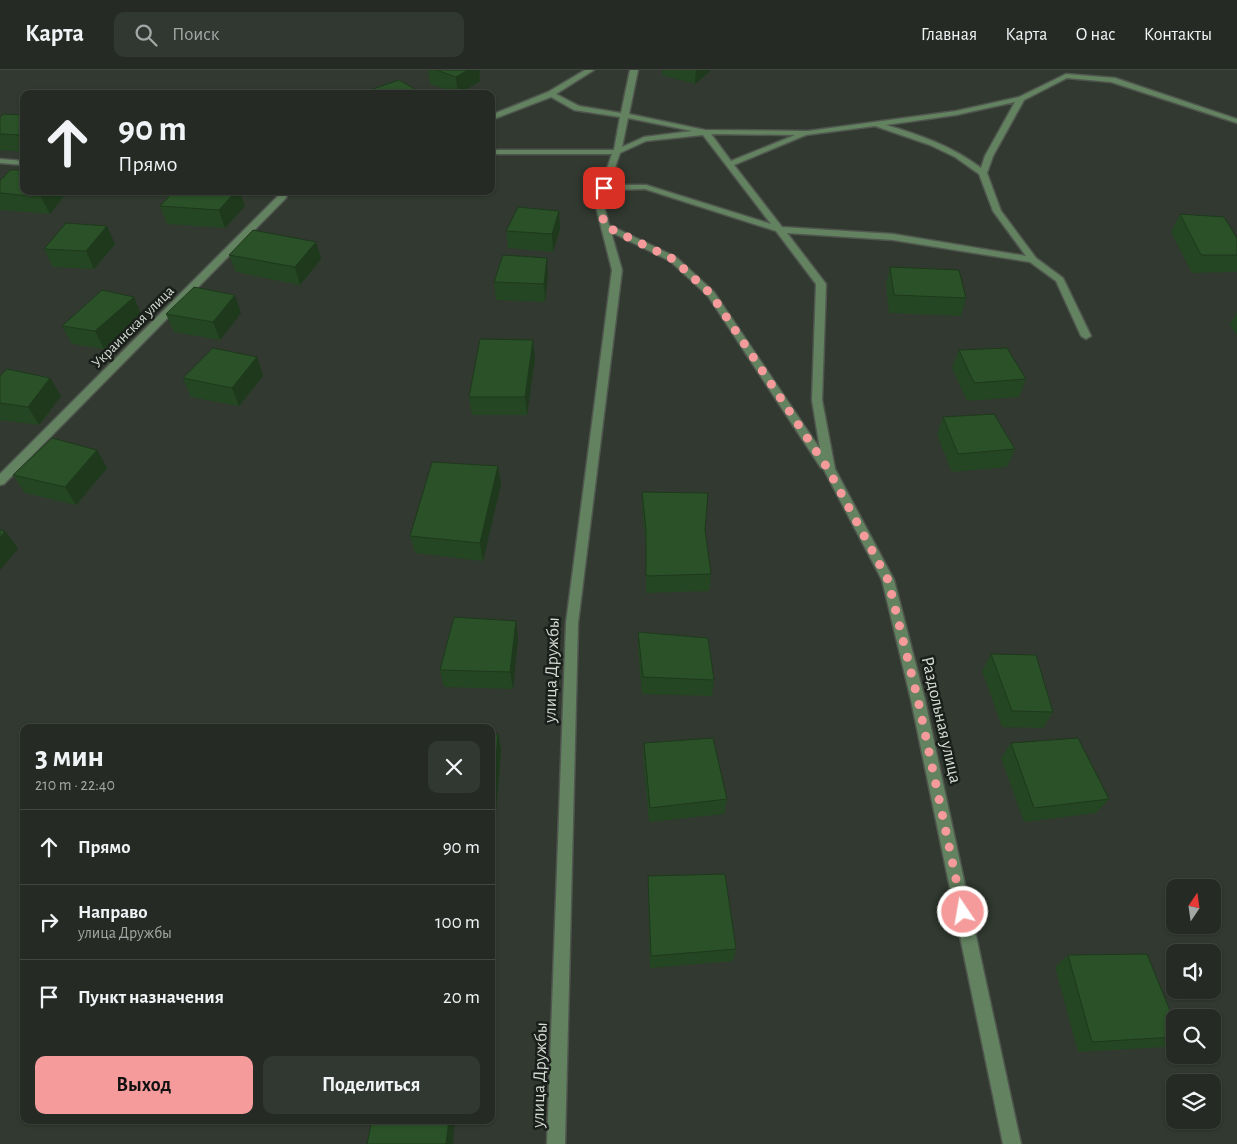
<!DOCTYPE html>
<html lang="ru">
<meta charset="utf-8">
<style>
:root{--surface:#252b24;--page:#313731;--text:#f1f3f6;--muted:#a3a7a6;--line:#424741;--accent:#f59b9b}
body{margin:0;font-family:"Alegreya Sans",sans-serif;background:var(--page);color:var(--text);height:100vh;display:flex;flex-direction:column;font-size:19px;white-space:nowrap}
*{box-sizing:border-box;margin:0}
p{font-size:16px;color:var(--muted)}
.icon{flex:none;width:28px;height:28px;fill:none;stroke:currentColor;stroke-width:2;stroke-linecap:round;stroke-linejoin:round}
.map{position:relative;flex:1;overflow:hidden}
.panel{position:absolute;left:20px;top:654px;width:475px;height:400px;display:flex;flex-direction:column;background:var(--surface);border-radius:10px;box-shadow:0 1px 4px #0004,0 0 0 1px var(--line)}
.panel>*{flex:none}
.banner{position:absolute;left:20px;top:20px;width:475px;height:105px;border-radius:10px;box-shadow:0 1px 4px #0004,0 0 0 1px var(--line);background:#252b24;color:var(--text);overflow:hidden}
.needle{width:32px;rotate:13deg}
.fabs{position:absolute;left:1166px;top:809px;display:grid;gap:10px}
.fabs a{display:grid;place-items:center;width:55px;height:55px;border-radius:10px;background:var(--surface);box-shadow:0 1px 4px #0004,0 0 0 1px var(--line);font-size:25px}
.pin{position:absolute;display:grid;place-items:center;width:42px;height:42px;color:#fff;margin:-21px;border-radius:10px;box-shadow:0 2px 8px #0006}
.me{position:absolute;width:55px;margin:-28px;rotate:348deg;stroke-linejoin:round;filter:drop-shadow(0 0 4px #0008)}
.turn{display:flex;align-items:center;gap:18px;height:105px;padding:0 15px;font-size:22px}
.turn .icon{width:65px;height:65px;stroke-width:2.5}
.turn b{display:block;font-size:35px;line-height:42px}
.round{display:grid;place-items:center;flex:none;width:52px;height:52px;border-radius:10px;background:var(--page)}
.head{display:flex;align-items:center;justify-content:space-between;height:85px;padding:0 15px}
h1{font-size:30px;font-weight:700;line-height:38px}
.action{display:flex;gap:10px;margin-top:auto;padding:10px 15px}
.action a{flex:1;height:58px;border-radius:10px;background:var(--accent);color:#111;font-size:20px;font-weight:700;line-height:58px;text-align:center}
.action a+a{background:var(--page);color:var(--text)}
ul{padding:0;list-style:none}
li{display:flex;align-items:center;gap:15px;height:75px;padding:0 15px;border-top:1px solid var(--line)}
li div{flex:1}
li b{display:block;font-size:19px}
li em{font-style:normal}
header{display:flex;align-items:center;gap:30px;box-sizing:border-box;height:70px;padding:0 25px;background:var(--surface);border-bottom:1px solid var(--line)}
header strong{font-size:24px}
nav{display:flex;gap:28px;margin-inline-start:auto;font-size:18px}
.search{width:350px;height:45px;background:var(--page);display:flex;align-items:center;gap:12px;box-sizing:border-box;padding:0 18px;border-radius:10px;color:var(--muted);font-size:19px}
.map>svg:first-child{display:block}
</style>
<header>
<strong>Карта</strong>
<div class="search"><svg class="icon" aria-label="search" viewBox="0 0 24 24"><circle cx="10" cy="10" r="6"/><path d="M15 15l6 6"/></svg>Поиск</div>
<nav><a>Главная</a><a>Карта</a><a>О нас</a><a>Контакты</a></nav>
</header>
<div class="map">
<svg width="1237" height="1074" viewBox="0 0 1237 1074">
<rect width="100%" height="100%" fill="#313930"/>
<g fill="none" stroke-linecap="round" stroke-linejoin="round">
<g stroke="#4f564e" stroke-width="3">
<path id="minor" d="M585 0H594L556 24 579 36 621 43 630 0H638L629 44 705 60 808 61 956 41 1019 27 1066 4 1115 8 1237 49V53L1111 12 1067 8 1024 30 993 86 987 103 1001 141 1036 188 1063 208 1091 266 1086 269 1081 266 1056 211 1030 192 893 170 787 163 826 214 822 330 835 399 894 510 925 630 1021 1074H1003L911 630 882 510 823 398H821L708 226 670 191 611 162 622 200 578 553 565 1074H547L566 553 612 200 595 133 612 84H491V80H614L620 47 574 40 551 27 491 50V45L548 22ZM1015 32 985 86 981 98C952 76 920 65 886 55L956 45ZM628 48 692 61 644 67 622 77ZM875 56 930 75 955 87 979 104 993 141 1026 186 893 164 782 157 734 95 806 65ZM711 64 795 65 731 91ZM703 65 771 154 646 115H609L620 83 646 71ZM645 119 776 161 816 214 812 330 820 379 714 222 676 187 609 155 603 133 608 120Z
M0 89 24 91V95L0 93Z
M280 121H288L286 128 4 414 0 415V404L279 125Z"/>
</g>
<use href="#minor" fill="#638260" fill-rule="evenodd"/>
</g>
<path fill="#254622" d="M428 0H479L480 11 458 24 430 14Z
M662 0H711L695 14 662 5Z
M24 45V82L0 80V47Z
M0 111 68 121 50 144 0 140Z
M160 136H245L225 158 167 154Z
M559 141 560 159 553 182 508 178 506 161Z
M1180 144 1237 168V201L1236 202 1192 203 1171 162Z
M316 172 321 189 300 215 236 202 229 185Z
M115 174 94 199 53 197 44 179Z
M890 197 966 228 961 246 889 243 886 215Z
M548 206 545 232 496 230 494 212Z
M1237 242V265L1230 255Z
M241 243 220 270 174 262 166 244Z
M142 246 104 279 72 274 62 256Z
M959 280 1026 309 1019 327 967 331 952 298Z
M257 287 263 306 239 336 191 327 183 308Z
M535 288 527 345H472L469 327Z
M0 306 50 308 61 326 39 355 0 350Z
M943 347 1015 379 1007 397 952 402 937 365Z
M107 398 76 435 25 423 13 405Z
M501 414 483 491 415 483 410 466Z
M642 422 711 504 709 521 646 523V478L642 439Z
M516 551 518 568 513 619 444 617 440 600Z
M638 562 714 610 712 626 642 624 638 579Z
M991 584 1053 642 1043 658 1002 657 982 601Z
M491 664H498L501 680 496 741H491Z
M644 673 727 729 724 744 649 752 643 688Z
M1011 673 1109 729 1096 743 1024 752 1001 688Z
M648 806 736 879 733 891 650 898 648 820Z
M1068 885 1175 953V970L1164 977 1078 982 1055 897Z"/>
<path fill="#1e391c" d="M468 0H479L480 11 458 24 456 7Z
M696 0H711L695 14Z
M24 61V73L20 65Z
M46 121H68L50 144 41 127Z
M236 121H240L245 136 225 158 219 140Z
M559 141 560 159 553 182 552 164Z
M107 156 115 174 94 199 86 181Z
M316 172 321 189 300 215 295 197Z
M547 188 548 206 545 232 544 214Z
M235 225 241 243 220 270 213 252Z
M134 227 142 246 104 279 95 261Z
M533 270 535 288 527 345 525 327Z
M257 287 263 306 239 336 232 318Z
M50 308 61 326 39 355 28 337Z
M97 380 107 398 76 435 65 417Z
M498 396 501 414 483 491 480 473Z
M5 461 18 479 0 500V468Z
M516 551 518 568 513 619 510 602Z
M498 664 501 680 496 741 493 726Z
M449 1050H455L453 1074H446Z"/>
<path fill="#2b5128" stroke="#1e391c" d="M436 0H468L456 7Z
M399 10 420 22 415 24H373L367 21Z
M4 44 24 45V61L20 65 0 64V47Z
M10 100H24V121H46L41 127 0 123V111Z
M174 121H236L219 140 160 136Z
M518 137 559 141 552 164 506 161Z
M1180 144 1224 147 1237 168V185H1201Z
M66 153 107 156 86 181 44 179Z
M253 160 316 172 295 197 229 185Z
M503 185 547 188 544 214 494 212Z
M890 197 959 200 966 228 894 225Z
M194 217 235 225 213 252 166 244Z
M102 220 134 227 95 261 62 256Z
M480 269 533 270 525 327H469Z
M213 278 257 287 232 318 183 308Z
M1007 278 1026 309 974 313 959 280Z
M7 299 50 308 28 337 0 333V306Z
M994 344 1015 379 958 384 943 347Z
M52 368 97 380 65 417 13 405Z
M432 392 498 396 480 473 410 466Z
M642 422 708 423 705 460 711 504 646 506V460Z
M0 460 5 461 0 468Z
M454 547 516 551 510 602 440 600Z
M638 562 708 568 714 610 643 607Z
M991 584 1036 585 1053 642 1012 641Z
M491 664H498L493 726H491Z
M713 668 727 729 650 738 644 673Z
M1078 668 1109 729 1034 738 1011 673Z
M725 804 736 879 651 886 648 806Z
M1147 884 1175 953V967L1092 972 1068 885Z
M372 1050H449L446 1074H367Z"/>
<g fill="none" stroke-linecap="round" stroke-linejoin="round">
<path stroke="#f59b9b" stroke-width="9" stroke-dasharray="0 16.2" d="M604 118 599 133 605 156 673 189 711 224 828 399 888 510 918 630 963 842"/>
</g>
<g text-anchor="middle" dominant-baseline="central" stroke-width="5" stroke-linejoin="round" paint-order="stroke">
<g font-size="15" fill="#d5dbd5" stroke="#1b1f1b">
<text transform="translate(133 257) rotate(-45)">Украинская улица</text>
</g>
<g font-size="18" fill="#d5dbd5" stroke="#1b1f1b">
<text transform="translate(552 600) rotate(-88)">улица Дружбы</text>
<text transform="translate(941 650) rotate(77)">Раздольная улица</text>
<text transform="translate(540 1005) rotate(-88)">улица Дружбы</text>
</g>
</g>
</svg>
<div class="fabs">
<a><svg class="needle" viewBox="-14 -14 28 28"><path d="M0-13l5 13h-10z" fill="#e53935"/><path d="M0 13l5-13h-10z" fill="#a3a7a6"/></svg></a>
<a><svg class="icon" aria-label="sound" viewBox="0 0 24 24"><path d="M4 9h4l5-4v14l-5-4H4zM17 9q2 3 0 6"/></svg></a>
<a><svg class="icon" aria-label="search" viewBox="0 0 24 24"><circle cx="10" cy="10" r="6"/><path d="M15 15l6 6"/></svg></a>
<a><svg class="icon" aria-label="layers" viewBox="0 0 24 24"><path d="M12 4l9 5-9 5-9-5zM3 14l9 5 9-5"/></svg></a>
</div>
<div class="pin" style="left:604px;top:118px;background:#d93025"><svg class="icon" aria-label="arrive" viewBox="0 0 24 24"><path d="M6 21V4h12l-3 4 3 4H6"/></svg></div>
<svg class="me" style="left:963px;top:842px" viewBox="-20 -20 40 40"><circle r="17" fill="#f59b9b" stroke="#fff" stroke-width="3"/><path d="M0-11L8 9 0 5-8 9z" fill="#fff"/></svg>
<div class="banner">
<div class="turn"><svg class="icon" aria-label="ahead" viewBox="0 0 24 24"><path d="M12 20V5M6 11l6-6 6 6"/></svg><div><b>90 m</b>Прямо</div></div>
</div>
<section class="panel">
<div class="head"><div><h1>3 мин</h1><p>210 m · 22:40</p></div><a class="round"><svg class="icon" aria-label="close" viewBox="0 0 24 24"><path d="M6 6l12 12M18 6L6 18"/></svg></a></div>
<ul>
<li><svg class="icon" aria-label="ahead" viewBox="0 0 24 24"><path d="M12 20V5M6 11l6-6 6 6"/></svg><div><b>Прямо</b></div><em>90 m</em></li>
<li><svg class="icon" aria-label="right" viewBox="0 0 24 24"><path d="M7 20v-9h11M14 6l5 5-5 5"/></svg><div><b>Направо</b><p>улица Дружбы</p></div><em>100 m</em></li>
<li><svg class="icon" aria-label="arrive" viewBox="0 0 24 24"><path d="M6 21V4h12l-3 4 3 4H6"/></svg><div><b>Пункт назначения</b></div><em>20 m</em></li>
</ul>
<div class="action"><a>Выход</a><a>Поделиться</a></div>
</section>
</div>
